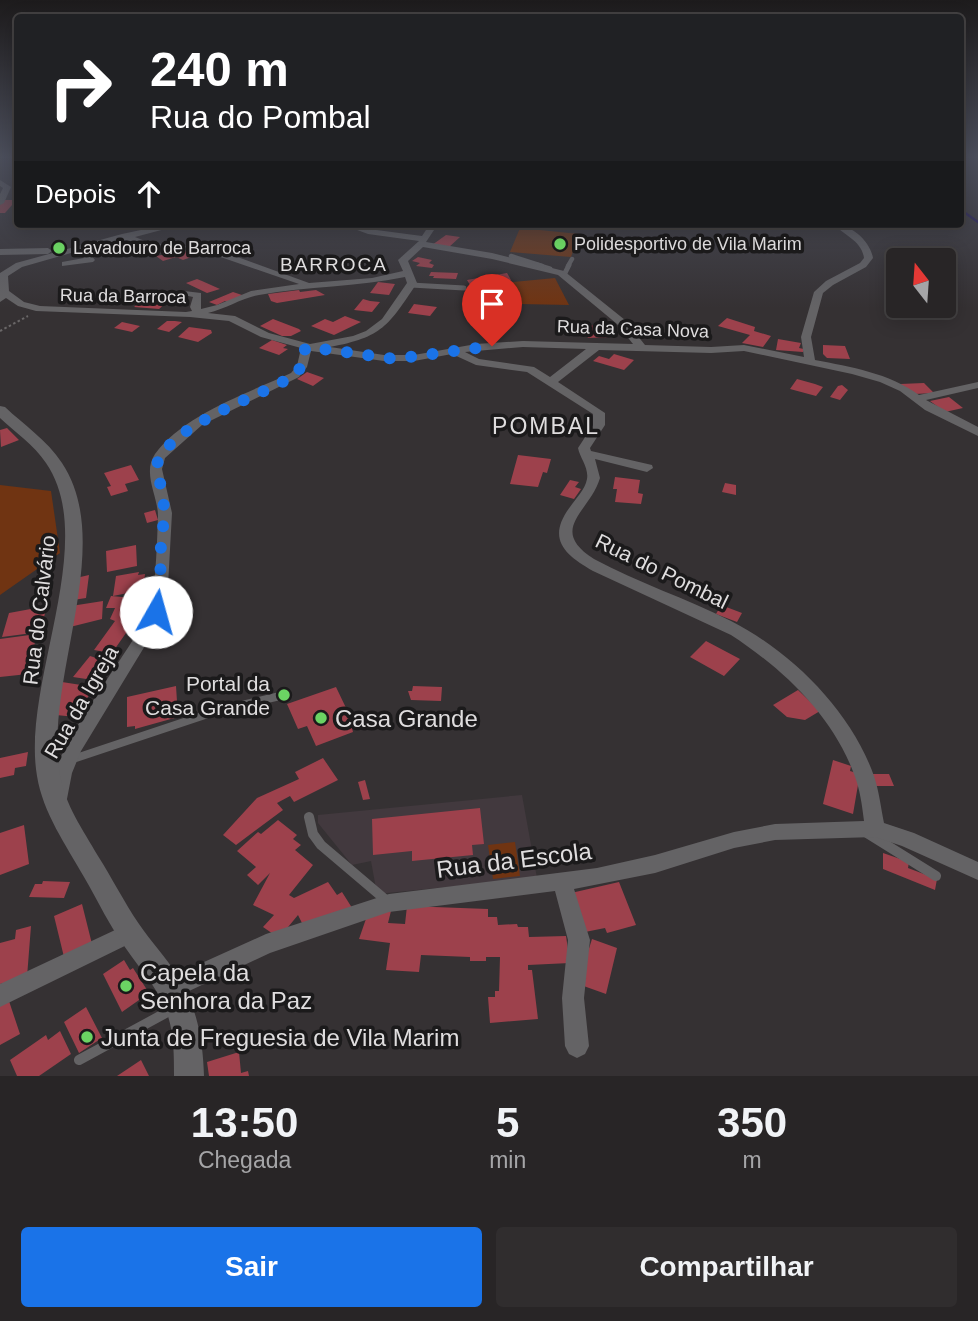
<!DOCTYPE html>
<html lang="pt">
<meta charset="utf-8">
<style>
:root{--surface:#282526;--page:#302d2e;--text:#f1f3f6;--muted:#a5a5a7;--line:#444243;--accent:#1a73e8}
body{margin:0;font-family:Helvetica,sans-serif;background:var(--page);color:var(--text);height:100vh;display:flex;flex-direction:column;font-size:26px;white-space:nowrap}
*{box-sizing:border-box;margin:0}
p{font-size:23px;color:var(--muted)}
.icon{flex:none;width:38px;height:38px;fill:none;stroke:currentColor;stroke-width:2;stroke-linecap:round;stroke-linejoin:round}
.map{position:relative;height:1076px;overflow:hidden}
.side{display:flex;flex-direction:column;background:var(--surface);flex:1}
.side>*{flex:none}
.top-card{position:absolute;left:14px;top:14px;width:950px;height:214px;border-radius:7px;box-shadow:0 4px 18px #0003,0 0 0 2px var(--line);background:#202124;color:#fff;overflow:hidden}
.needle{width:46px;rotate:343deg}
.controls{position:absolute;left:886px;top:248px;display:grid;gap:14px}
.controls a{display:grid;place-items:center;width:70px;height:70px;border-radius:7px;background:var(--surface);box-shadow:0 4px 18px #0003,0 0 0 2px var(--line);font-size:35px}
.pin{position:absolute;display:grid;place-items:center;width:60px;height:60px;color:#fff;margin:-72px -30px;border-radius:50% 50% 50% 0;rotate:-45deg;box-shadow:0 0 7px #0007}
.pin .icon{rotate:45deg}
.me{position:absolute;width:77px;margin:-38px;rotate:7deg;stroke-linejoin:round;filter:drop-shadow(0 0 5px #0008)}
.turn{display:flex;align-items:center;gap:24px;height:147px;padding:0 21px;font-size:32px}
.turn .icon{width:91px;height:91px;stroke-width:2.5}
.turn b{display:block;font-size:49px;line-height:60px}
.then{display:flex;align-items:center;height:66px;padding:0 21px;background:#0003;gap:14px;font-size:26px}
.eta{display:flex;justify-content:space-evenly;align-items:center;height:119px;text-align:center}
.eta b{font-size:42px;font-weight:700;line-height:49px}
.primary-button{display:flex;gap:14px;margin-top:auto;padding:14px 21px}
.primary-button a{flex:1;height:80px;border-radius:7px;background:var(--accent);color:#fff;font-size:28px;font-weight:700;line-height:80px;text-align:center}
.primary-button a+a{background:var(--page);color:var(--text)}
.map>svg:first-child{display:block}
</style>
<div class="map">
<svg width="978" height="1076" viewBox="0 0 978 1076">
<rect width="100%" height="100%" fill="#353133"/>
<path fill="#42393e" d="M522 795 537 878 377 894 371 861 352 865 318 823V815Z"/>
<path fill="#703412" d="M520 228 579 234 571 257 510 252Z
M555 278 569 305 471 303 470 286Z
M0 485 51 491 60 553 0 595Z
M515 842 520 876 493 879 488 845Z"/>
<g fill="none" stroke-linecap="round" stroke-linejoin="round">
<path stroke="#1c115b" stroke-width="2.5" d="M961 210 978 222"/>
</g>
<path fill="#9d414c" d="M5 200H12V205L5 213H0V204Z
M446 235 460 237 448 248 432 245Z
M196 249 201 251 197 253 200 254 183 260 176 257 163 261 156 256Z
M418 257 432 260 429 263 434 265 432 268 416 266 420 263 412 261Z
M431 272 458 273 456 279 433 278 434 276H429Z
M507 273 511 280 470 285 467 280Z
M197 279 202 281 220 289 207 293 186 283Z
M378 282 395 284 389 295 370 293Z
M299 290 300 292 316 290 325 295 277 303 271 301 268 294Z
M233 292 245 296 230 303 225 301 217 305 209 302Z
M146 296 171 299 159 309 134 307Z
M363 299 370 301 380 302 372 312 354 310Z
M414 304 437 307 430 316 408 313Z
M345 316 361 322 334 335 311 326 325 319 333 322Z
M727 318 755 327 754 331 771 336 763 347 742 343 750 335 718 326Z
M273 319 299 329 301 331 291 336H282L260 326Z
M167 321H175L182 322 169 332 157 329Z
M122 322 140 326 132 332 114 328Z
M606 325 611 337 588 338 583 326Z
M189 327 211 330 212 333 198 342 178 337Z
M778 339 801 343 799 348 804 349 803 352 776 350Z
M272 340 287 345 283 348 288 349 279 355 259 348Z
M823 345 845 346 850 359 827 358 823 354Z
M614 354 634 360 624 370 593 361 599 356 609 359Z
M307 372 324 378 313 386 297 379Z
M797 379 815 384 823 387 816 396 790 389Z
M924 383 934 393 915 394 900 384Z
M842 385 848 390 840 400 830 397 838 386Z
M949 397 963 408 945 412 930 401Z
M7 428 19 440 1 447 0 430Z
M518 455 551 459 547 473 543 472 538 487 510 484Z
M131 465 139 480 125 484 128 491 111 496 107 487 111 486 104 473Z
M615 477 640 480 638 493 643 494 641 504 615 502 617 489H613Z
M570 480 579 482 575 487 581 489 574 499 560 495Z
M725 483 736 485V495L722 492Z
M155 510 158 520 147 523 144 513Z
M136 545 137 566 107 572 106 551Z
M139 572 138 575 145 574 143 590 113 596 116 576Z
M89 575 86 598 73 600 76 578Z
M111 596 144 599 133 623 112 653 94 650 115 621 110 619 115 608H106Z
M103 601 102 619 70 627 71 606Z
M721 605 742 613 737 622 716 614Z
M47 606 40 632 2 637 9 613Z
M37 634 34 646H38L35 663H32L28 674 0 677V639Z
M706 641 740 659 724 676 690 657Z
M90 656 106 661 93 680 73 677Z
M62 682 94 687 76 717 56 715Z
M176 686 178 717 135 729V726L127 727V697Z
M413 686 442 687 441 701 411 700 408 691H412Z
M336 687 347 710 353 732 316 746 307 726 298 729 287 704Z
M798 690 820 711 805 720 787 717 773 705Z
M28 752 26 766 15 768 14 775 0 778V758Z
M323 758 338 780 294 802 290 796 277 803 283 810 236 845 223 835 257 798 299 779 295 772Z
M833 760 851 766 850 771 857 773 859 779 853 814 823 804Z
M866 774H889L894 786H870Z
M365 780 370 799 363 800 358 782Z
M480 808 484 844 472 845 473 855 412 861V851L373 855 372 819Z
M278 820 297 835 293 839 301 845 295 850 313 865 289 895 294 898 328 882 337 895 342 892 354 911 304 927 298 915 279 938 263 927 274 915 253 905 270 873 258 885 247 875 256 867 237 851 258 832 261 834Z
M24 825 29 864 0 875V833Z
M883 853 909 862 908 868 937 879 935 890 883 869Z
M43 881 70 882 64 898 29 897 35 884H42Z
M619 882 636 925 607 933 605 928 585 932 571 893Z
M82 904 92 944 64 957 54 916Z
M407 906 488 909V917H497L498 925 517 924 518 927H528L529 937 566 936 570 963 528 965V970H532L538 1019 490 1023 488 997H495V991H499L500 957H486V961H470V957L421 955 419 972 386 970 390 943 359 939 368 913 391 911 388 923 405 924Z
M31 926 27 977 0 984V943L15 939 16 930Z
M592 939 617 948 606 994 578 984Z
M124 960 130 970 133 968 149 993 122 1012 103 974Z
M9 1001 20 1034 0 1045V1006Z
M86 1007 102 1038 79 1053 64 1022Z
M60 1031 71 1054 39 1076H17L10 1060 46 1035 48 1040Z
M239 1052 241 1073 248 1071 249 1076H209L207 1062Z
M141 1060 149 1076H117Z"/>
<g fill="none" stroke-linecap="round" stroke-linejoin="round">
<path stroke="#6a6768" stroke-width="2" stroke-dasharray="2.5 2.5" stroke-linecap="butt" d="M0 331 28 316"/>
<path stroke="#646365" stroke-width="4.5" d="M511 256 542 266
M568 266 572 259"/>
<path stroke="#646365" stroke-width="5" d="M537 265 550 269
M564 275 569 265
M411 285 464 288"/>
<path stroke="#646365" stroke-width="8" d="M70 760 217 711 280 696"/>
<path stroke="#646365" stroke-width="10" d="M309 817 313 834 321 845 387 901
M867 833 936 876
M79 1060 173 1009"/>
<path fill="#646365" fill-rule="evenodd" d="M0 180 11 187 4 203 0 205V194L3 188 0 186Z
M169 224H184L135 237 150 243 213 248 309 283 372 278 403 271 398 260 419 241 368 234 341 224H354L369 229 422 236 430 224H438L426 242 492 253 564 271 625 320 645 345 711 347 744 345 804 357 801 337 814 292 826 281 860 263 864 258C862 241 844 235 833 224 850 224 870 240 873 258L866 267 833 285 823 293 811 337 815 360C851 367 889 373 919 395L978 382V388L926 400 978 427V436L925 410 900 391 880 382 852 374 744 351 711 353 599 350 558 382 605 413V425L590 448 591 451 652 465 653 468 647 472 595 459 600 478C590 512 547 529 594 559 638 583 686 598 731 621 792 652 851 711 874 776 879 791 881 808 884 823L914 833 978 862V880L902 846 875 837 775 840 734 848 655 873 574 889 590 940 584 998 589 1046 585 1054 577 1058 569 1054 565 1046 562 998 568 940 555 891 389 912 270 953 170 1000 162 997 159 989 162 981 266 934 389 894 597 868 655 855 734 832 775 824 864 821C862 805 860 789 854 774 832 715 783 669 731 635L593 571C565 555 546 539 570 507 576 498 585 490 587 479 589 468 580 458 578 448L593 425V414L527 372 476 365 452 354 414 361H384L311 351 307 367 299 377 202 425 165 458 162 469 172 513 167 604 154 631 81 751 72 773 66 804 59 806 52 804C36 770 124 660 141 626 145 618 150 610 152 601 156 574 157 544 158 516 158 496 142 473 155 454 183 415 248 393 291 373L297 366 301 348 261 337 229 321 190 317 36 311 18 306 6 298 0 302V273L16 263 122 234ZM126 240 148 249 209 253 299 284 251 291 217 305 201 309V293L184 291V295L193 297 190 307 192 311 186 312 40 306 24 302 9 291 8 276 22 267 78 251 84 258 62 262V266L93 262 95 260 86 249ZM423 247 492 259 558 275 617 324 633 344 523 341 476 344 414 355H384L330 347C383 337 388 326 417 283L408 261ZM405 277 407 283 382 319 366 331 353 336 310 344 269 333 235 316 208 313C226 309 242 298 259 295 308 286 357 287 405 277ZM523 347 586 349 550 377 534 367 479 359 465 352Z
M0 249 48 248 52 251 48 254 0 255Z
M130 923 137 926 141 933 137 940 0 1007V984Z"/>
<path fill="#646365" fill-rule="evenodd" d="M0 406 5 407C24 425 47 440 62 463 117 546 43 680 60 775 65 805 83 830 98 856 112 878 124 902 139 924 151 942 166 957 177 975 197 1006 203 1040 204 1076H174C174 1053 174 1029 165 1008 156 986 140 969 127 950 110 927 98 901 84 877 66 845 43 813 37 776 21 684 100 542 46 463 34 445 15 432 0 418Z"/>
</g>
<linearGradient id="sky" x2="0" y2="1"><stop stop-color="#1d1b1c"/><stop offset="0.51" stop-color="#4b4e5b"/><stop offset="1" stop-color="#4b4e5b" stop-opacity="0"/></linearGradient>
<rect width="978" height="308" fill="url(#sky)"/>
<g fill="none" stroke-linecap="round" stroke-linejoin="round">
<path stroke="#1a73e8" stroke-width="12" stroke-dasharray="0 21.6" d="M156 612 160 595 161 541 165 513 157 464C172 423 258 398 295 375L303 364V351L308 347 395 359 492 346"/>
</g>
<g fill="#6bd363" stroke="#1b1a1b" stroke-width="2.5">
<circle cx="560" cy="244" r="7"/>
<circle cx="59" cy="248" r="7"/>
<circle cx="284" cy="695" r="7"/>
<circle cx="321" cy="718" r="7"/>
<circle cx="126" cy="986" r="7"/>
<circle cx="87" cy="1037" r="7"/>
</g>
<g text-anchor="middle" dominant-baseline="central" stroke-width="7" stroke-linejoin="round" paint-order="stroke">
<g font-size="18" fill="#dfddde" stroke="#1b1a1b" text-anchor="start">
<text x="574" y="244">Polidesportivo de Vila Marim</text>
<text x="73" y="248">Lavadouro de Barroca</text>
</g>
<g font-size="18" fill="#dfddde" stroke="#1b1a1b">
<text transform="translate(123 296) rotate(1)">Rua da Barroca</text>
<text transform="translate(633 329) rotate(2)">Rua da Casa Nova</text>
</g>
<g font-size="19" letter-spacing="2" fill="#dfddde" stroke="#1b1a1b">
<text x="334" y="264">BARROCA</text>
</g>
<g font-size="21" fill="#dfddde" stroke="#1b1a1b">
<text transform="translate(662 571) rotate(26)">Rua do Pombal</text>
<text transform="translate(39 610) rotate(-83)">Rua do Calvário</text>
<text transform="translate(81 702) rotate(-60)">Rua da Igreja</text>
</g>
<g font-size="21" fill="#dfddde" stroke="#1b1a1b" text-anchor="end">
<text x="270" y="683">Portal da<tspan x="270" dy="24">Casa Grande</tspan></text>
</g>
<g font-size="23" letter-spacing="2" fill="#dfddde" stroke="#1b1a1b">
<text x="546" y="426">POMBAL</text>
</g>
<g font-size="24" fill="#dfddde" stroke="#1b1a1b" text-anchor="start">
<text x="335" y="718">Casa Grande</text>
<text x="140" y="972">Capela da<tspan x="140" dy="28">Senhora da Paz</tspan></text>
<text x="101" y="1037">Junta de Freguesia de Vila Marim</text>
</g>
<g font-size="24" fill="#dfddde" stroke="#1b1a1b">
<text transform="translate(514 860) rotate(-7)">Rua da Escola</text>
</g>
</g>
</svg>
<div class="controls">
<a><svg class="needle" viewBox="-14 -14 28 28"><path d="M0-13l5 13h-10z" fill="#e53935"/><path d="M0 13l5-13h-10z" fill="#a5a5a7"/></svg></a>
</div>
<div class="pin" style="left:492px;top:346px;background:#d93025"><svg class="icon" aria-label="arrive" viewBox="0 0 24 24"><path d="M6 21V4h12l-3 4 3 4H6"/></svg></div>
<svg class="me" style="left:156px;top:612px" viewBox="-20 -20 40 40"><circle r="19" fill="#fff"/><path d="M0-13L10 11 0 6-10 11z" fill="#1a73e8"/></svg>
<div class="top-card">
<div class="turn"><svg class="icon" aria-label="right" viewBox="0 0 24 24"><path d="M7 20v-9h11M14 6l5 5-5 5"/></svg><div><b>240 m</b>Rua do Pombal</div></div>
<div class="then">Depois<svg class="icon" aria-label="ahead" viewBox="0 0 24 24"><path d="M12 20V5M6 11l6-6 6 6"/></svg></div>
</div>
</div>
<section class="side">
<div class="eta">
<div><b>13:50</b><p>Chegada</p></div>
<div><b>5</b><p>min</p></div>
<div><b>350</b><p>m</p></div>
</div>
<div class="primary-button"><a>Sair</a><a>Compartilhar</a></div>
</section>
